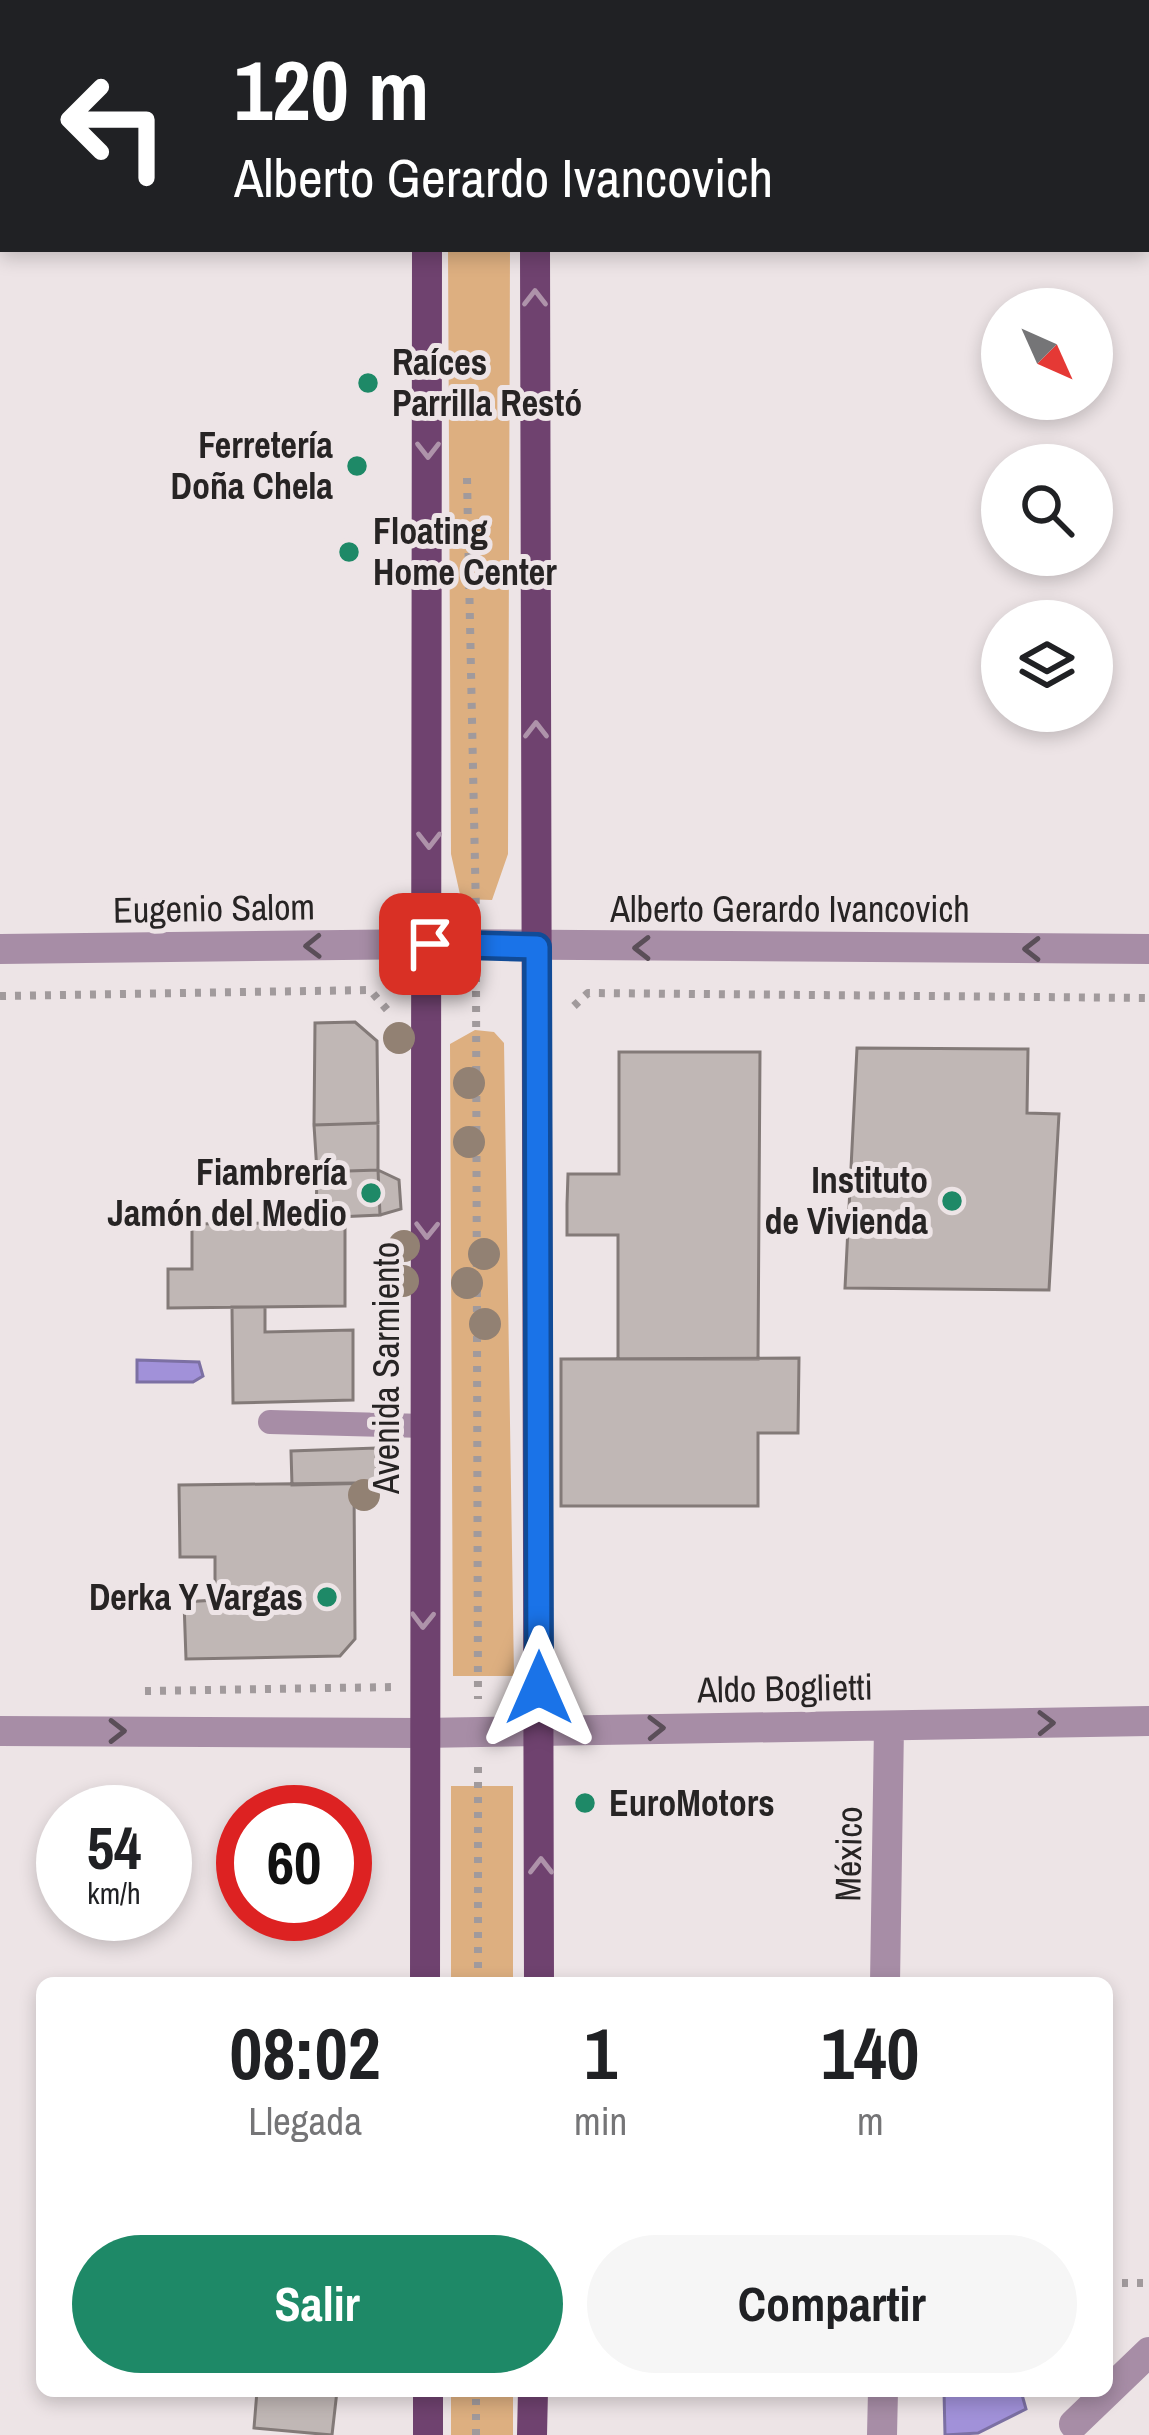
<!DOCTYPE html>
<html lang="es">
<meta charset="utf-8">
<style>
:root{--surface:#fff;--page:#f6f6f6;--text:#202124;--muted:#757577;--accent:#1e8967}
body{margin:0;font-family:"Archivo Narrow",sans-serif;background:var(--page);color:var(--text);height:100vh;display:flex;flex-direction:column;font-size:45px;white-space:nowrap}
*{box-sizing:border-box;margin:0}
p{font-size:39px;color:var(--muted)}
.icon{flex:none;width:66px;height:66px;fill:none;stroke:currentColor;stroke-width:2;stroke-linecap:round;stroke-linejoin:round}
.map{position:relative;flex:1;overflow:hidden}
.panel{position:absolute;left:36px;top:1977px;width:1077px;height:420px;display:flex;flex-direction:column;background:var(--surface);border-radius:18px;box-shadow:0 6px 18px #0003}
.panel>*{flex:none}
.banner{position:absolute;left:0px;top:0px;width:1149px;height:252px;box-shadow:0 6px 18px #0003;background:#202124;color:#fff;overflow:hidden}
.needle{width:78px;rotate:135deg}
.tools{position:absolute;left:981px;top:288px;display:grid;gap:24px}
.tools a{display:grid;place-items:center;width:132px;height:132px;border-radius:50%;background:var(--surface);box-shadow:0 6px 18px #0003;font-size:60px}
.speed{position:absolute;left:36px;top:1785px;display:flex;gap:24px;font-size:60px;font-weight:700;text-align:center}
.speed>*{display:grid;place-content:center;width:156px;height:156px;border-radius:50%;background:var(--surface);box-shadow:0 6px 18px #0003;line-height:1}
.speed small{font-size:30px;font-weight:400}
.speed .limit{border:18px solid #d22;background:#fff;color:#111}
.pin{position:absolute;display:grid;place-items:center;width:102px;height:102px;color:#fff;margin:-51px;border-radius:24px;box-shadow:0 6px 18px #0006}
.me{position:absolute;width:132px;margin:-66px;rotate:0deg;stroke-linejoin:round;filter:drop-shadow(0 0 9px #0008)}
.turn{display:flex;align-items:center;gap:42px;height:252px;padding:0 36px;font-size:54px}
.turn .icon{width:156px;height:156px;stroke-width:2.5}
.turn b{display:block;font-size:84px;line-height:102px}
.eta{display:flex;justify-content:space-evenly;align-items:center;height:204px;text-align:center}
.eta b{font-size:72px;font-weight:700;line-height:84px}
.cta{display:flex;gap:24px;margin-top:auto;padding:24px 36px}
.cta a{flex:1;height:138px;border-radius:72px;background:var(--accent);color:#fff;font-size:48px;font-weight:700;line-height:138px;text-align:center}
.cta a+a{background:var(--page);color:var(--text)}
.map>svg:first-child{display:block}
</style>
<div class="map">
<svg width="1149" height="2435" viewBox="0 0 1149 2435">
<rect width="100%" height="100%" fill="#ede4e6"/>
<path fill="#ddaf80" d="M448 249H510L508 854 492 900 461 899 451 854Z
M475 1030 494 1032 504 1043 514 1676H453L450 1044Z
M451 1786H513V1983H451Z
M451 2391H513V2435H451Z"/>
<path fill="#a191d9" stroke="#7c70a3" stroke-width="3" d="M137 1360 199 1362 203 1376 193 1382H137Z
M944 2391H1021L1026 2409 978 2433 945 2435Z"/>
<path fill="#c0b7b5" stroke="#837a78" stroke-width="3" d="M355 1022 377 1041 378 1123 314 1125 315 1023Z
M857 1048 1028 1049 1027 1113 1059 1114 1049 1290 845 1288Z
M619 1052H760L758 1359H618V1235H567V1204L568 1174H619Z
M378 1123V1170L317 1172 314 1125Z
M378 1170 399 1180 401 1209 380 1215Z
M378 1170 380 1215 316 1218 317 1172Z
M345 1222V1306L168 1308V1269H192V1224Z
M232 1307H265V1332L353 1330V1400L233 1403Z
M799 1358 798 1433H758V1506H561V1359Z
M376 1448 377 1483 292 1485 291 1451Z
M354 1483 355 1639 340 1656 186 1659 184 1602 215 1600V1557H180L179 1485Z
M257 2391H337L332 2435 254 2428Z"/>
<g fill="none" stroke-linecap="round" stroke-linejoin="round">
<path stroke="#a19a9c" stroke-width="8" stroke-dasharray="6 9" stroke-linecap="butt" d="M467 478 476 913
M476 976 478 1699
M0 996 370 990 389 1012
M574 1006 588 993 1149 998
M145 1691 394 1687
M478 1983V1762
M1107 2283H1149
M476 2435V2391"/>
<path stroke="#a78da6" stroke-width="24" d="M270 1422 425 1426"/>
<path stroke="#a78da6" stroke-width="30" d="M1146 184H1149
M0 199H3
M0 949 430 944 1149 949
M0 1731 422 1733 1149 1721
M885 1983 889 1726
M1074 2424 1149 2352
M882 2435 883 2391"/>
<path stroke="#6f426f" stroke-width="30" d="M426 0V3
M534 0V3
M535 249 539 1983
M425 1983 427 249
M428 2391V2435
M532 2435 533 2391"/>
</g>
<g fill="#928173">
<circle cx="399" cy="1038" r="16"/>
<circle cx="469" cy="1083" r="16"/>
<circle cx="469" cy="1142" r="16"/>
<circle cx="404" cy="1246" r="16"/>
<circle cx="484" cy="1254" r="16"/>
<circle cx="403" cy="1281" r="16"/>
<circle cx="467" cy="1283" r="16"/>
<circle cx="485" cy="1324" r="16"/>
<circle cx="364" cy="1495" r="16"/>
</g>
<defs><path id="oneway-chevron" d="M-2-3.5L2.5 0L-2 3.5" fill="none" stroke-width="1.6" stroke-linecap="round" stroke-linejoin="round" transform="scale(3)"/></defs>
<g stroke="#ae93aa">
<use href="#oneway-chevron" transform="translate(535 298) rotate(-90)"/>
<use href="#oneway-chevron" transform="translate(428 450) rotate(90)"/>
<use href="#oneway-chevron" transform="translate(536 730) rotate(-90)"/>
<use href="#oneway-chevron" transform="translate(429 840) rotate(90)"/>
<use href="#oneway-chevron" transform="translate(427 1230) rotate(91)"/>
<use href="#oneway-chevron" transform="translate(423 1620) rotate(91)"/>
<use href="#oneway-chevron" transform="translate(541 1866) rotate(-90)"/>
</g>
<g stroke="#5a4e58">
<use href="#oneway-chevron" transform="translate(313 946) rotate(179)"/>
<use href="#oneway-chevron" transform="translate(642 948) rotate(-180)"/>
<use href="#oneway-chevron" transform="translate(1032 949) rotate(-180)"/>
<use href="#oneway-chevron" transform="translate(1046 1723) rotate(-1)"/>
<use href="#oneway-chevron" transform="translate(656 1728) rotate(-1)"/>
<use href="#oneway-chevron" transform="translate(117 1731)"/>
</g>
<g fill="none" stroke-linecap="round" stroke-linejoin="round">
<g stroke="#114b97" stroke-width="30">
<path id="route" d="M430 944 537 947 539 1688"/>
</g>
<use href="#route" stroke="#1a73e8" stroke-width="21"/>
</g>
<g fill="#1e8967" stroke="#ede4e6" stroke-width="4.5">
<circle cx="368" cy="383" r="12"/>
<circle cx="357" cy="466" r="12"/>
<circle cx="349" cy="552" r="12"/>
<circle cx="371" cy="1193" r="12"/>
<circle cx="952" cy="1201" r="12"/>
<circle cx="327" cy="1597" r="12"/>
<circle cx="585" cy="1803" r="12"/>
</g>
<g text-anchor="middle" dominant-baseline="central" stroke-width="10" stroke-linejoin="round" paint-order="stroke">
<g font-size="36" font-weight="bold" fill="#272424" stroke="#ede4e6" text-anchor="end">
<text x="392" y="362" text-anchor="start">Raíces<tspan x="392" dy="41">Parrilla Restó</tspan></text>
<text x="333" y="445">Ferretería<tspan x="333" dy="41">Doña Chela</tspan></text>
<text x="373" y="531" text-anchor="start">Floating<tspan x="373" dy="41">Home Center</tspan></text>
<text x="347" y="1172">Fiambrería<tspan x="347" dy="41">Jamón del Medio</tspan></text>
<text x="928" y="1180">Instituto<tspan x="928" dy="41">de Vivienda</tspan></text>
<text x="303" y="1597">Derka Y Vargas</text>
<text x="609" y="1803" text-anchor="start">EuroMotors</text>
</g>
<g font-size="36" fill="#272424" stroke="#ede4e6">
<text transform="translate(214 908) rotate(-1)">Eugenio Salom</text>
<text x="790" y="909">Alberto Gerardo Ivancovich</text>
<text transform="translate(386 1368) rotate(-90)">Avenida Sarmiento</text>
<text transform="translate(785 1688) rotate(-1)">Aldo Boglietti</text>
<text transform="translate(848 1854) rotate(-89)">México</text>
</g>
</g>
</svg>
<div class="tools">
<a><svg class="needle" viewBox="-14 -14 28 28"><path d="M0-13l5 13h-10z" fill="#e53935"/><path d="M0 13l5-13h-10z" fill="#757577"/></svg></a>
<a><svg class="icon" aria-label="search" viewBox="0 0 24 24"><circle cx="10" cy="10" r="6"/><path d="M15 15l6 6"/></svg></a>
<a><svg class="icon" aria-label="layers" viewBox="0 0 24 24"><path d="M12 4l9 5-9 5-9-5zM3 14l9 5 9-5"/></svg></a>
</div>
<div class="speed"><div>54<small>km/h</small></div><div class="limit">60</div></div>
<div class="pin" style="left:430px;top:944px;background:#d93025"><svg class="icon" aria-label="arrive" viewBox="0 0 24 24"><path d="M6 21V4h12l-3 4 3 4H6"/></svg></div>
<svg class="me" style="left:539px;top:1688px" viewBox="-20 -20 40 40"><path d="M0-17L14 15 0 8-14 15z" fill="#1a73e8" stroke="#fff" stroke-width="4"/></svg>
<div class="banner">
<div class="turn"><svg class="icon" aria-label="left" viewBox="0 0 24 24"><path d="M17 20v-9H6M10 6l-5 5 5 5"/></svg><div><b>120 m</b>Alberto Gerardo Ivancovich</div></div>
</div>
<section class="panel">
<div class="eta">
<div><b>08:02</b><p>Llegada</p></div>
<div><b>1</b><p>min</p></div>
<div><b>140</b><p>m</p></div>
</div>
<div class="cta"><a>Salir</a><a>Compartir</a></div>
</section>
</div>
